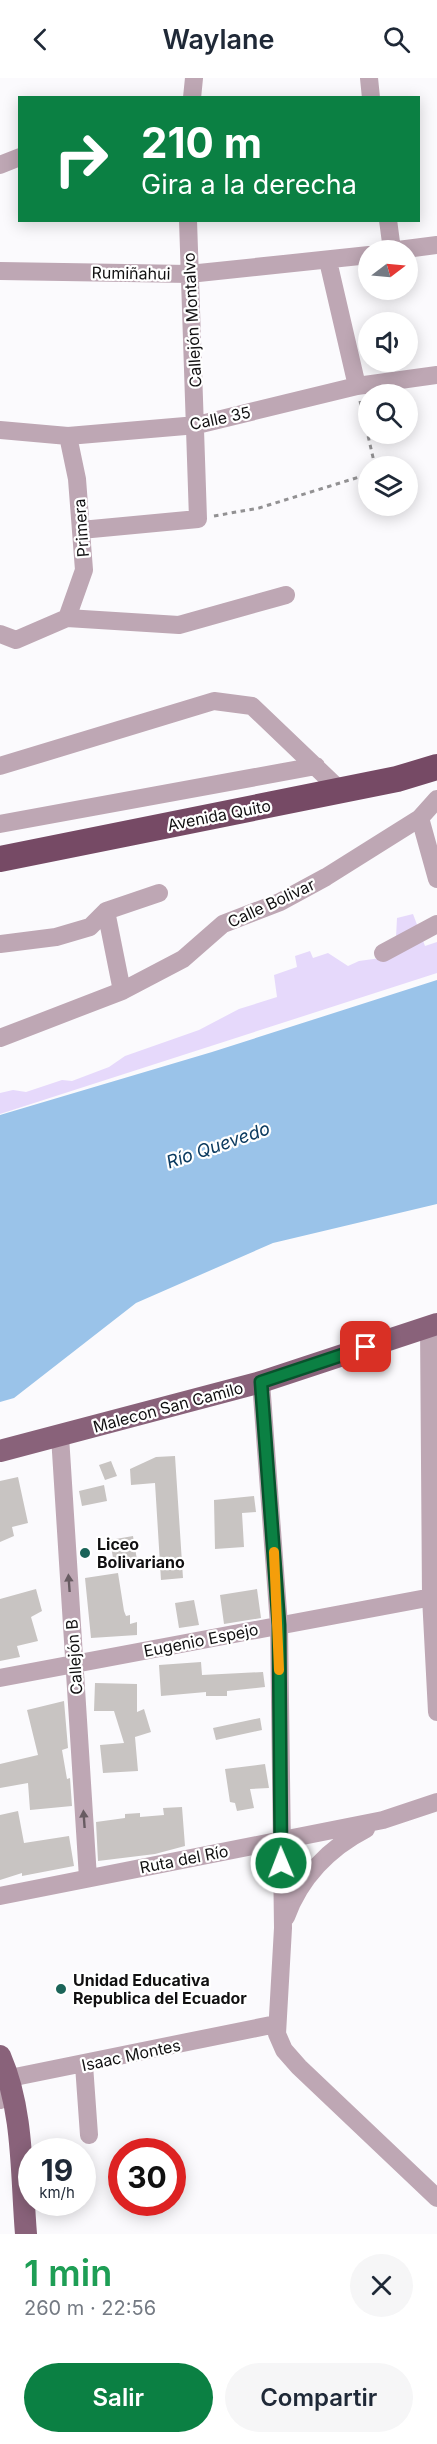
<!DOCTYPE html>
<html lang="es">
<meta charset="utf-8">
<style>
:root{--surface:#fff;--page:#f6f6f7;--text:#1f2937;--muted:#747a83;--accent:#0b8043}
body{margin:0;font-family:Inter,sans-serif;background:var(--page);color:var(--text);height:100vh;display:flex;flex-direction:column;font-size:22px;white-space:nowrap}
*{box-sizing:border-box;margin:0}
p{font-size:20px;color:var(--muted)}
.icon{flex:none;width:33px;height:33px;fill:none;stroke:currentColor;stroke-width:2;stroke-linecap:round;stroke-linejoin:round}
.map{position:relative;height:2156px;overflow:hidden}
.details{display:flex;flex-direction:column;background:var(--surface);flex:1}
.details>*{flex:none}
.guide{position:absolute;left:18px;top:18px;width:402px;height:126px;border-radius:0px;box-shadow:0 3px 15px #0003;background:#0b8043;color:#fff;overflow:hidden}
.needle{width:39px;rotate:74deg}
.buttons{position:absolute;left:358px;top:162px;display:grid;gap:12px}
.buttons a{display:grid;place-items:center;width:60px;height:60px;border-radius:50%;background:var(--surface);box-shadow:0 3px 15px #0003;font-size:30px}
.speed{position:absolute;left:18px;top:2060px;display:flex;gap:12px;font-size:30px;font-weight:700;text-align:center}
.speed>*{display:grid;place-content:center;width:78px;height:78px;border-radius:50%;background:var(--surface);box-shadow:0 3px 15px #0003;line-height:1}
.speed small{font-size:15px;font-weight:400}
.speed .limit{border:9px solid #d22;background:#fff;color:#111}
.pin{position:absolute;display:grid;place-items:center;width:51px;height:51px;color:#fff;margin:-26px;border-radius:12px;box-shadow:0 3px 9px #0006}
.me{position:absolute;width:66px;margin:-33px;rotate:359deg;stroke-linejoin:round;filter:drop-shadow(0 0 4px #0008)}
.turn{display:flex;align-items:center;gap:21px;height:126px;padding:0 24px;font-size:27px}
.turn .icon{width:78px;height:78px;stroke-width:2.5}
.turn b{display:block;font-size:42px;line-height:51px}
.round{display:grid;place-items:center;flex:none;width:63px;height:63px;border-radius:32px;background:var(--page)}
.summary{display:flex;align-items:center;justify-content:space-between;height:102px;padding:0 24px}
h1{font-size:36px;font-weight:600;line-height:45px;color:#1e9e55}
.button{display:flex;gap:12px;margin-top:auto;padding:12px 24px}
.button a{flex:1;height:69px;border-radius:36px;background:var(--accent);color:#fff;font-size:24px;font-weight:600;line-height:69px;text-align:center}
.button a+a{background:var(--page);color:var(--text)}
header{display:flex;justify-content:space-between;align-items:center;height:78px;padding:0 24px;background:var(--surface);font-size:27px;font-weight:600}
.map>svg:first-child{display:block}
</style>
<header><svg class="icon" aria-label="back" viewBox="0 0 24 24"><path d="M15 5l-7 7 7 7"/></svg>Waylane<svg class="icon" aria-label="search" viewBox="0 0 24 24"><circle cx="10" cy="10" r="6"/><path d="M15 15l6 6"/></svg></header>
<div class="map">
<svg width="437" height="2156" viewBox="0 0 437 2156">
<rect width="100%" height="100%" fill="#fbfafd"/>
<path fill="#e6d9fb" d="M413 836 425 868 437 864V895L0 1036V1015L13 1012 26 1014 62 1002 72 1003 109 989 125 978 199 952 239 931 277 919 274 897 297 889 295 878 310 873 313 880 328 875 348 888 359 883 395 878 397 840Z"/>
<path fill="#9ac3e9" d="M437 902V1126L273 1165 136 1225 14 1320 0 1324V1037L212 974Z"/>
<path fill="#c8c4c2" d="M175 1378 183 1500 161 1502 155 1405 131 1407 130 1391 156 1379Z
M111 1383 117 1398 105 1402 99 1387Z
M18 1399 28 1445 12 1449 14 1458 0 1464V1403Z
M104 1407 107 1423 82 1428 79 1413Z
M254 1418 256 1434 242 1435 244 1469 215 1471 214 1422Z
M133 1458 137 1482 114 1486 110 1462Z
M118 1495 124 1533 126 1538 130 1537V1546L137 1544V1557L91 1560 85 1500Z
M36 1511 42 1533 31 1539 38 1563 17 1568 20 1579 0 1583V1521Z
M257 1511 261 1540 224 1546 220 1517Z
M194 1522 199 1547 179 1550 175 1525Z
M201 1584 202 1597 263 1594 265 1609 227 1613V1618H206V1614L161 1618 159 1587Z
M95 1605 137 1606V1634L144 1631 151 1654 135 1659 138 1693 103 1695 100 1667 124 1665 114 1633H94Z
M64 1623 68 1670 62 1672 67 1701 70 1700 72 1728 30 1732 28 1705 0 1710V1686L38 1677 27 1632Z
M260 1640 262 1652 216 1662 213 1650Z
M265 1686 269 1710 250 1711 254 1730 237 1733 235 1725 230 1724 225 1691Z
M182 1729 185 1768 155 1776 98 1783 96 1744 125 1740V1736L140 1735V1739L164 1737 163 1730Z
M18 1733 24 1765 69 1758 74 1788 22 1798V1795L0 1802V1737Z"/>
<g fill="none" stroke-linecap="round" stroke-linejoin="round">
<path stroke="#929193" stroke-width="3" stroke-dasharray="4.5 4.5" stroke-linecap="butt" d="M360 323 375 388
M214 438 259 430 369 396"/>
<path stroke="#bea7b4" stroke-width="18" d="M369 0 371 20
M192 20 194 0
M0 87 20 79
M388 142 392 172
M398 172 437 167
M328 183 357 308
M0 193 189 196 369 177
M0 352 68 358 197 347 357 308 437 297
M81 452 198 441 188 142
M67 540 179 547 286 517
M0 556 16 562 67 540 84 492 77 401 68 358
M0 688 214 623 252 628 341 713
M420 740 437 801
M0 746 316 688
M0 866 56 859 90 849 106 833
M383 875 437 846
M122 913 106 833 159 815
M0 960 122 913 183 881 223 846 280 824 326 799 420 740 437 721
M429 1248 431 1519 437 1634
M261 1304 279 1547 283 1850 277 1956 284 1972 299 1989 437 2120
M60 1358 88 1800
M0 1600 437 1518
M0 1818 383 1742 437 1724
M286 1839C300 1800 329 1770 366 1751
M84 1987 89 2057
M0 2022 10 2000 276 1946"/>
<path stroke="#89627a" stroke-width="22" d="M0 1373 261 1304 437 1246
M0 1978C24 2033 21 2097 26 2156"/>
<path stroke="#764a65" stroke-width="26" d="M0 781 397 701 437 689"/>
</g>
<defs><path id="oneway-solid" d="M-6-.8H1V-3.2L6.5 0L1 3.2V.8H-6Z" transform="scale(1.5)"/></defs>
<g fill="#685c62">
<use href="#oneway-solid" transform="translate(69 1505) rotate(-94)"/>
<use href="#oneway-solid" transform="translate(84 1741) rotate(-94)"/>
</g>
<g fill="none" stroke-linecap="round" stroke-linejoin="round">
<g stroke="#07532c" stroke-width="15">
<path id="route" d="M281 1785 279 1547 261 1304 366 1269"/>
</g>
<use href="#route" stroke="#0b8043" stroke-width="10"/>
<path stroke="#f59e0b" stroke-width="10" d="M274 1474 279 1592"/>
</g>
<g fill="#1b6459" stroke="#fff" stroke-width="2">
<circle cx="85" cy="1475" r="6"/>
<circle cx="61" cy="1911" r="6"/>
</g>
<g text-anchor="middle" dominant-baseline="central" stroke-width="4.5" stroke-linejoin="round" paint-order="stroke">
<g font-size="16" fill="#111011" stroke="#fff">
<text transform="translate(131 195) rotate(1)">Rumiñahui</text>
<text transform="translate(192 242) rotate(-93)">Callejón Montalvo</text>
<text transform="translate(220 340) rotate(-12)">Calle 35</text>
<text transform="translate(81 450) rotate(-94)">Primera</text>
<text transform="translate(219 737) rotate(-11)">Avenida Quito</text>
<text transform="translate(271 825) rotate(-25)">Calle Bolivar</text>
<text transform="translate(168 1329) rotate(-15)">Malecon San Camilo</text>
<text transform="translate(201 1562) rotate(-11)">Eugenio Espejo</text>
<text transform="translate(74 1579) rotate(-94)">Callejón B</text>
<text transform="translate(184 1781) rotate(-11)">Ruta del Río</text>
<text transform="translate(131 1977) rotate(-12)">Isaac Montes</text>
</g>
<g font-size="16" font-weight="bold" fill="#111011" stroke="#fff" text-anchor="start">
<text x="97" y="1466">Liceo<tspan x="97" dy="18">Bolivariano</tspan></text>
<text x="73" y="1902">Unidad Educativa<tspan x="73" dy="18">Republica del Ecuador</tspan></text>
</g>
<g font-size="18" font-style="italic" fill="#0c3b60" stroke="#fff">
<text transform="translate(218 1067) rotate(-19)">Río Quevedo</text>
</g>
</g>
</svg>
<div class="buttons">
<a><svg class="needle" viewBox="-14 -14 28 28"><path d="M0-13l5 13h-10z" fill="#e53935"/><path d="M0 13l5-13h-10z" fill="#747a83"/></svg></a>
<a><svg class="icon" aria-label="sound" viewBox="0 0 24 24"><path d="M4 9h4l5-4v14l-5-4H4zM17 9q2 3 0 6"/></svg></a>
<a><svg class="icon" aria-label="search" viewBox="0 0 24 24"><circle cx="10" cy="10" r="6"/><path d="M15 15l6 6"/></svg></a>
<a><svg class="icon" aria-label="layers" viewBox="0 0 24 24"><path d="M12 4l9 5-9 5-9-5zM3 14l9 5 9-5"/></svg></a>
</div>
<div class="speed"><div>19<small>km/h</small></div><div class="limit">30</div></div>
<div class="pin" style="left:366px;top:1269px;background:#d93025"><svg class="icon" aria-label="arrive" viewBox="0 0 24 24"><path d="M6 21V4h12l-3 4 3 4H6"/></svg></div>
<svg class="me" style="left:281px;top:1785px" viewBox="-20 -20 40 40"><circle r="17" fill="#0b8043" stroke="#fff" stroke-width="3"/><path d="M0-11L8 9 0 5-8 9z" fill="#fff"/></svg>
<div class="guide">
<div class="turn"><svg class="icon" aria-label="right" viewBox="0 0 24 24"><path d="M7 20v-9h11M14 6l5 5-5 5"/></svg><div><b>210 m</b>Gira a la derecha</div></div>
</div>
</div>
<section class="details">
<div class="summary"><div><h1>1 min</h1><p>260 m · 22:56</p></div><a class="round"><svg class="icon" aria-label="close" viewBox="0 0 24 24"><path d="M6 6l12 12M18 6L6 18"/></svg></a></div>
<div class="button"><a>Salir</a><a>Compartir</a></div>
</section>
